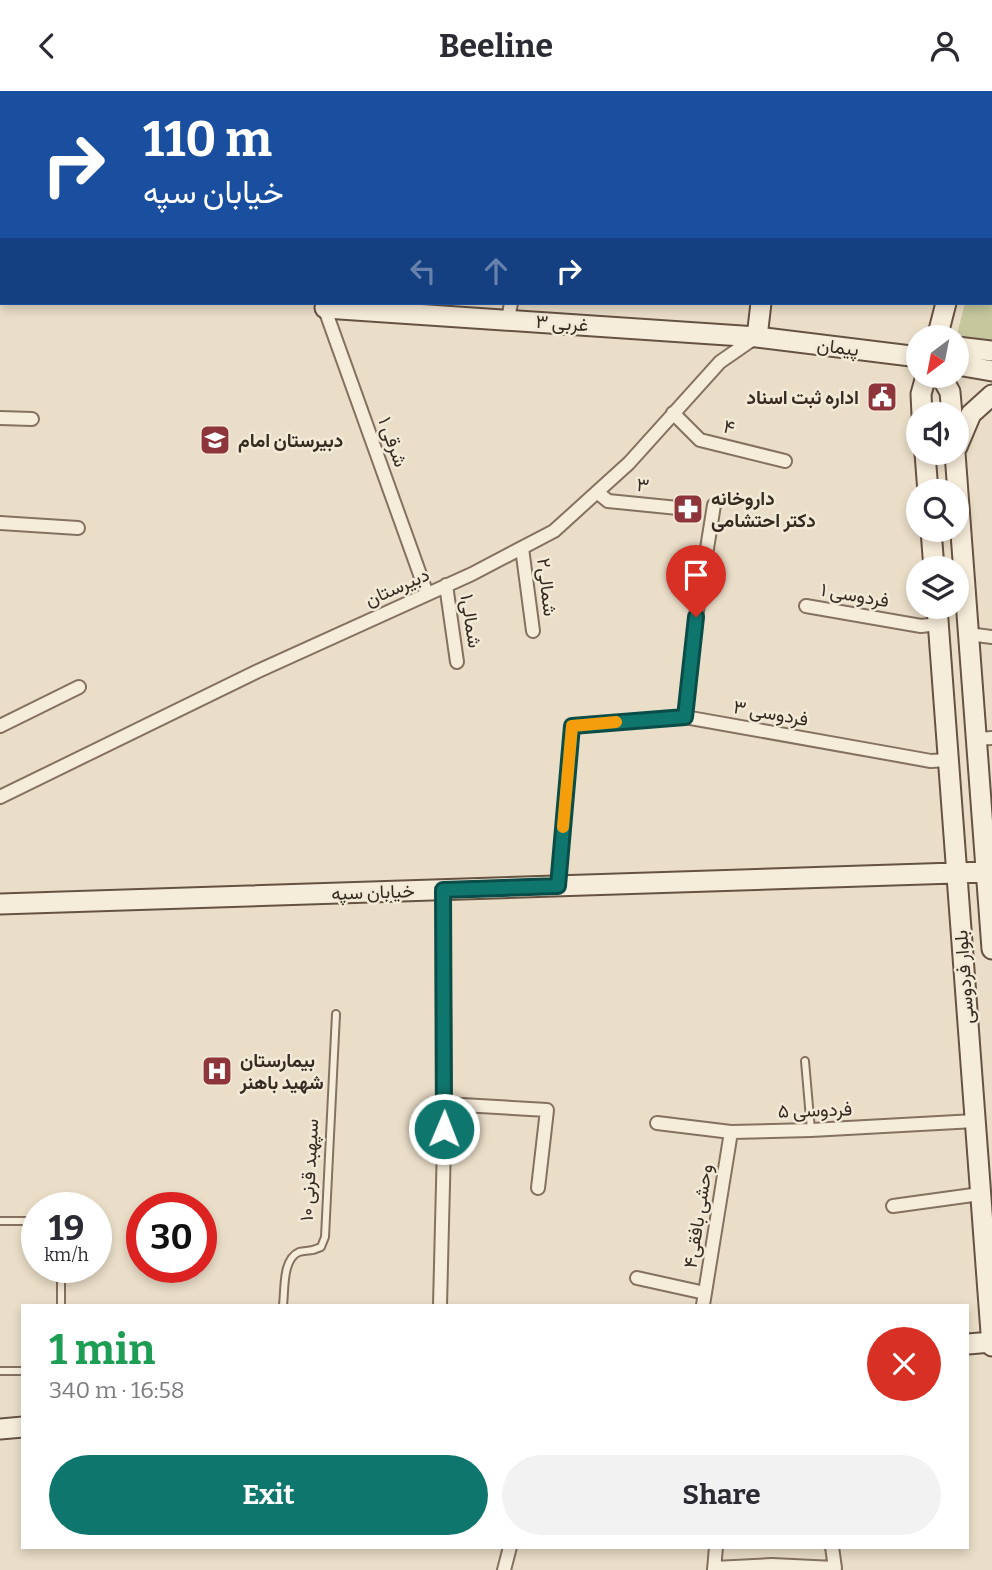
<!DOCTYPE html>
<meta charset="utf-8">
<style>
:root{--surface:#fff;--page:#f2f2f3;--text:#2b2b33;--muted:#7c7c81;--accent:#0f766e}
body{margin:0;font-family:Bitter,Vazirmatn,serif;background:var(--page);color:var(--text);height:100vh;display:flex;flex-direction:column;font-size:26px;white-space:nowrap}
*{box-sizing:border-box;margin:0}
p{font-size:23px;color:var(--muted)}
.icon{flex:none;width:38px;height:38px;fill:none;stroke:currentColor;stroke-width:2;stroke-linecap:round;stroke-linejoin:round}
.map{position:relative;flex:1;overflow:hidden}
.panel{position:absolute;left:21px;top:1213px;width:948px;height:245px;display:flex;flex-direction:column;background:var(--surface);border-radius:0px;box-shadow:0 4px 10px #0003}
.panel>*{flex:none}
.guide{position:absolute;left:0px;top:0px;width:992px;height:214px;box-shadow:0 4px 10px #0003;background:#1a4fa0;color:#fff;overflow:hidden}
.needle{width:46px;rotate:212deg}
.fabs{position:absolute;left:906px;top:234px;display:grid;gap:14px}
.fabs a{display:grid;place-items:center;width:63px;height:63px;border-radius:50%;background:var(--surface);box-shadow:0 4px 10px #0003;font-size:35px}
.speed{position:absolute;left:21px;top:1101px;display:flex;gap:14px;font-size:35px;font-weight:700;text-align:center}
.speed>*{display:grid;place-content:center;width:91px;height:91px;border-radius:50%;background:var(--surface);box-shadow:0 4px 10px #0003;line-height:1}
.speed small{font-size:18px;font-weight:400}
.speed .limit{border:10px solid #d22;background:#fff;color:#111}
.pin{position:absolute;display:grid;place-items:center;width:60px;height:60px;color:#fff;margin:-72px -30px;border-radius:50% 50% 50% 0;rotate:-45deg;box-shadow:0 0 7px #0007}
.pin .icon{rotate:45deg}
.me{position:absolute;width:77px;margin:-38px;rotate:1deg;stroke-linejoin:round;filter:drop-shadow(0 0 5px #0008)}
.turn{display:flex;align-items:center;gap:24px;height:147px;padding:0 28px;font-size:32px}
.turn .icon{width:91px;height:91px;stroke-width:2.5}
.turn b{display:block;font-size:49px;line-height:60px}
.lanes{display:flex;align-items:center;height:66px;padding:0 28px;background:#0003;justify-content:center;gap:35px;direction:ltr}
.lanes .off{opacity:.35}
.round{display:grid;place-items:center;flex:none;width:74px;height:74px;border-radius:37px;background:var(--page)}
.head{display:flex;align-items:center;justify-content:space-between;height:119px;padding:0 28px}
h1{font-size:42px;font-weight:700;line-height:52px;color:#1e9e55}
.cta{display:flex;gap:14px;margin-top:auto;padding:14px 28px}
.cta a{flex:1;height:80px;border-radius:42px;background:var(--accent);color:#fff;font-size:28px;font-weight:700;line-height:80px;text-align:center}
.cta a+a{background:var(--page);color:var(--text)}
header{display:flex;justify-content:space-between;align-items:center;height:91px;padding:0 28px;background:var(--surface);font-size:32px;font-weight:700}
.map>svg:first-child{display:block}
</style>
<header><svg class="icon" aria-label="back" viewBox="0 0 24 24"><path d="M15 5l-7 7 7 7"/></svg>Beeline<svg class="icon" aria-label="person" viewBox="0 0 24 24"><circle cx="12" cy="8" r="4"/><path d="M4 21q1-7 8-7t8 7"/></svg></header>
<div class="map">
<svg width="992" height="1479" viewBox="0 0 992 1479">
<rect width="100%" height="100%" fill="#eadec8"/>
<path fill="#c5c79d" d="M992 108V255L956 247 965 212H990Z"/>
<g fill="none" stroke-linecap="round" stroke-linejoin="round">
<g stroke="#84715f" stroke-width="10">
<path id="lane" d="M805 970 811 1039
M0 1130H37
M61 1176V1214
M283 1214C285 1200 282 1168 299 1161 306 1159 311 1161 321 1156L325 1146 336 923
M0 1280H23"/>
</g>
<g stroke="#84715f" stroke-width="16">
<path id="street" d="M164 2V0
M289 2V0
M542 2 543 0
M0 194H2
M323 213 427 503
M508 228 511 212
M673 322 700 349 785 370
M0 327 32 328
M597 401 608 410 688 418
M714 414 696 526 685 626 931 670 948 669
M0 432 78 437
M522 457 533 540
M446 494 457 571
M806 515 921 535 938 533
M968 543 992 546
M0 635 79 596
M976 648 992 647
M0 706 256 581 472 483 554 440 629 372 720 271 756 246
M558 795 572 635 685 626
M445 1013 547 1019 538 1097
M657 1032 731 1041 811 1039 975 1030
M893 1115 980 1103
M637 1187 705 1202
M440 1214 445 1013 443 799
M703 1214 731 1041
M714 1477 772 1474 835 1477 832 1456
M504 1479 510 1456
M714 1479 716 1456"/>
</g>
<g stroke="#665242" stroke-width="23">
<path id="secondary" d="M786 2V0
M990 51 992 46
M325 217 757 246 919 266
M757 246 761 212
M937 247 946 212
M957 256 992 260
M957 274 992 280
M941 285 950 301 952 324
M922 324 921 303 926 285
M957 356 971 323 992 304
M925 362 928 401
M955 362 992 858
M931 439 934 478
M937 516 992 1255
M0 813 986 781
M968 1253 992 1251
M0 1338 23 1336"/>
</g>
<use href="#lane" stroke="#f6ecda" stroke-width="6"/>
<use href="#street" stroke="#f6ecda" stroke-width="12"/>
<use href="#secondary" stroke="#f6ecda" stroke-width="19"/>
</g>
<g fill="none" stroke-linecap="round" stroke-linejoin="round">
<g stroke="#0a4d48" stroke-width="18">
<path id="route" d="M444 1038 443 799 558 795 572 635 685 626 696 526"/>
</g>
<use href="#route" stroke="#0f766e" stroke-width="12"/>
<path stroke="#f59e0b" stroke-width="12" d="M563 736 572 635 616 631"/>
</g>
<defs>
<g id="civic-square" transform="scale(1.575)"><rect x="-9" y="-9" width="18" height="18" rx="4" fill="#8d353a" stroke="#f2e9d7"/><path d="M-.6-6.5H3V-4.5H.6V-3L4-1V1h2V6H-6V1h2V-1L-.6-3ZM-1.2 2.5V6h2.4V2.5Z" fill="#fff"/></g>
<g id="school-square" transform="scale(1.575)"><rect x="-9" y="-9" width="18" height="18" rx="4" fill="#8d353a" stroke="#f2e9d7"/><path d="M0-5L7-2L0 1L-7-2ZM-4 1L0 2.5L4 1V4Q0 6-4 4Z" fill="#fff"/></g>
<g id="pharmacy-square" transform="scale(1.575)"><rect x="-9" y="-9" width="18" height="18" rx="4" fill="#8d353a" stroke="#f2e9d7"/><path d="M-2-6h4v4h4v4h-4v4h-4v-4h-4v-4h4Z" fill="#fff"/></g>
<g id="hospital-square" transform="scale(1.575)"><rect x="-9" y="-9" width="18" height="18" rx="4" fill="#8d353a" stroke="#f2e9d7"/><path d="M-5-5h3v3.5h4V-5h3V5h-3V1.5h-4V5h-3Z" fill="#fff"/></g>
</defs>
<g fill-rule="evenodd">
<use href="#civic-square" x="882" y="306"/>
<use href="#school-square" x="215" y="349"/>
<use href="#pharmacy-square" x="688" y="418"/>
<use href="#hospital-square" x="217" y="980"/>
</g>
<g text-anchor="middle" dominant-baseline="central" stroke-width="5" stroke-linejoin="round" paint-order="stroke">
<g font-size="19" fill="#362a21" stroke="#f2e9d7">
<text transform="translate(562 232) rotate(4)">۳ غربی</text>
<text transform="translate(838 256) rotate(7)">پیمان</text>
<text transform="translate(729 336) rotate(14)">۴</text>
<text transform="translate(393 351) rotate(70)">شرقی ۱</text>
<text transform="translate(643 394) rotate(6)">۳</text>
<text transform="translate(397 496) rotate(-24)">دبیرستان</text>
<text transform="translate(547 496) rotate(83)">شمالی۲</text>
<text transform="translate(855 504) rotate(10)">فردوسی ۱</text>
<text transform="translate(471 530) rotate(81)">شمالی۱</text>
<text transform="translate(771 622) rotate(10)">فردوسی ۳</text>
<text transform="translate(373 801) rotate(-2)">خیابان سپه</text>
<text transform="translate(964 886) rotate(-94)">بلوار فردوسی</text>
<text transform="translate(815 1019) rotate(-2)">فردوسی ۵</text>
<text transform="translate(309 1079) rotate(-87)">سپهبد قرنی ۱۰</text>
<text transform="translate(698 1125) rotate(-81)">وحشی بافقی۴</text>
</g>
<g font-size="19" font-weight="bold" fill="#362a21" stroke="#f2e9d7" text-anchor="start">
<text x="859" y="306" text-anchor="end">اداره ثبت اسناد</text>
<text x="238" y="349">دبیرستان امام</text>
<text x="711" y="407">داروخانه<tspan x="711" dy="22">دکتر احتشامی</tspan></text>
<text x="240" y="969">بیمارستان<tspan x="240" dy="22">شهید باهنر</tspan></text>
</g>
</g>
</svg>
<div class="fabs">
<a><svg class="needle" viewBox="-14 -14 28 28"><path d="M0-13l5 13h-10z" fill="#e53935"/><path d="M0 13l5-13h-10z" fill="#7c7c81"/></svg></a>
<a><svg class="icon" aria-label="sound" viewBox="0 0 24 24"><path d="M4 9h4l5-4v14l-5-4H4zM17 9q2 3 0 6"/></svg></a>
<a><svg class="icon" aria-label="search" viewBox="0 0 24 24"><circle cx="10" cy="10" r="6"/><path d="M15 15l6 6"/></svg></a>
<a><svg class="icon" aria-label="layers" viewBox="0 0 24 24"><path d="M12 4l9 5-9 5-9-5zM3 14l9 5 9-5"/></svg></a>
</div>
<div class="speed"><div>19<small>km/h</small></div><div class="limit">30</div></div>
<div class="pin" style="left:696px;top:526px;background:#d93025"><svg class="icon" aria-label="arrive" viewBox="0 0 24 24"><path d="M6 21V4h12l-3 4 3 4H6"/></svg></div>
<svg class="me" style="left:444px;top:1038px" viewBox="-20 -20 40 40"><circle r="17" fill="#0f766e" stroke="#fff" stroke-width="3"/><path d="M0-11L8 9 0 5-8 9z" fill="#fff"/></svg>
<div class="guide">
<div class="turn"><svg class="icon" aria-label="right" viewBox="0 0 24 24"><path d="M7 20v-9h11M14 6l5 5-5 5"/></svg><div><b>110 m</b>خیابان سپه</div></div>
<div class="lanes"><svg class="icon off" aria-label="left" viewBox="0 0 24 24"><path d="M17 20v-9H6M10 6l-5 5 5 5"/></svg><svg class="icon off" aria-label="ahead" viewBox="0 0 24 24"><path d="M12 20V5M6 11l6-6 6 6"/></svg><svg class="icon" aria-label="right" viewBox="0 0 24 24"><path d="M7 20v-9h11M14 6l5 5-5 5"/></svg></div>
</div>
<section class="panel">
<div class="head"><div><h1>1 min</h1><p>340 m · 16:58</p></div><a class="round" style="background:#d93025;color:#fff"><svg class="icon" aria-label="close" viewBox="0 0 24 24"><path d="M6 6l12 12M18 6L6 18"/></svg></a></div>
<div class="cta"><a>Exit</a><a>Share</a></div>
</section>
</div>
